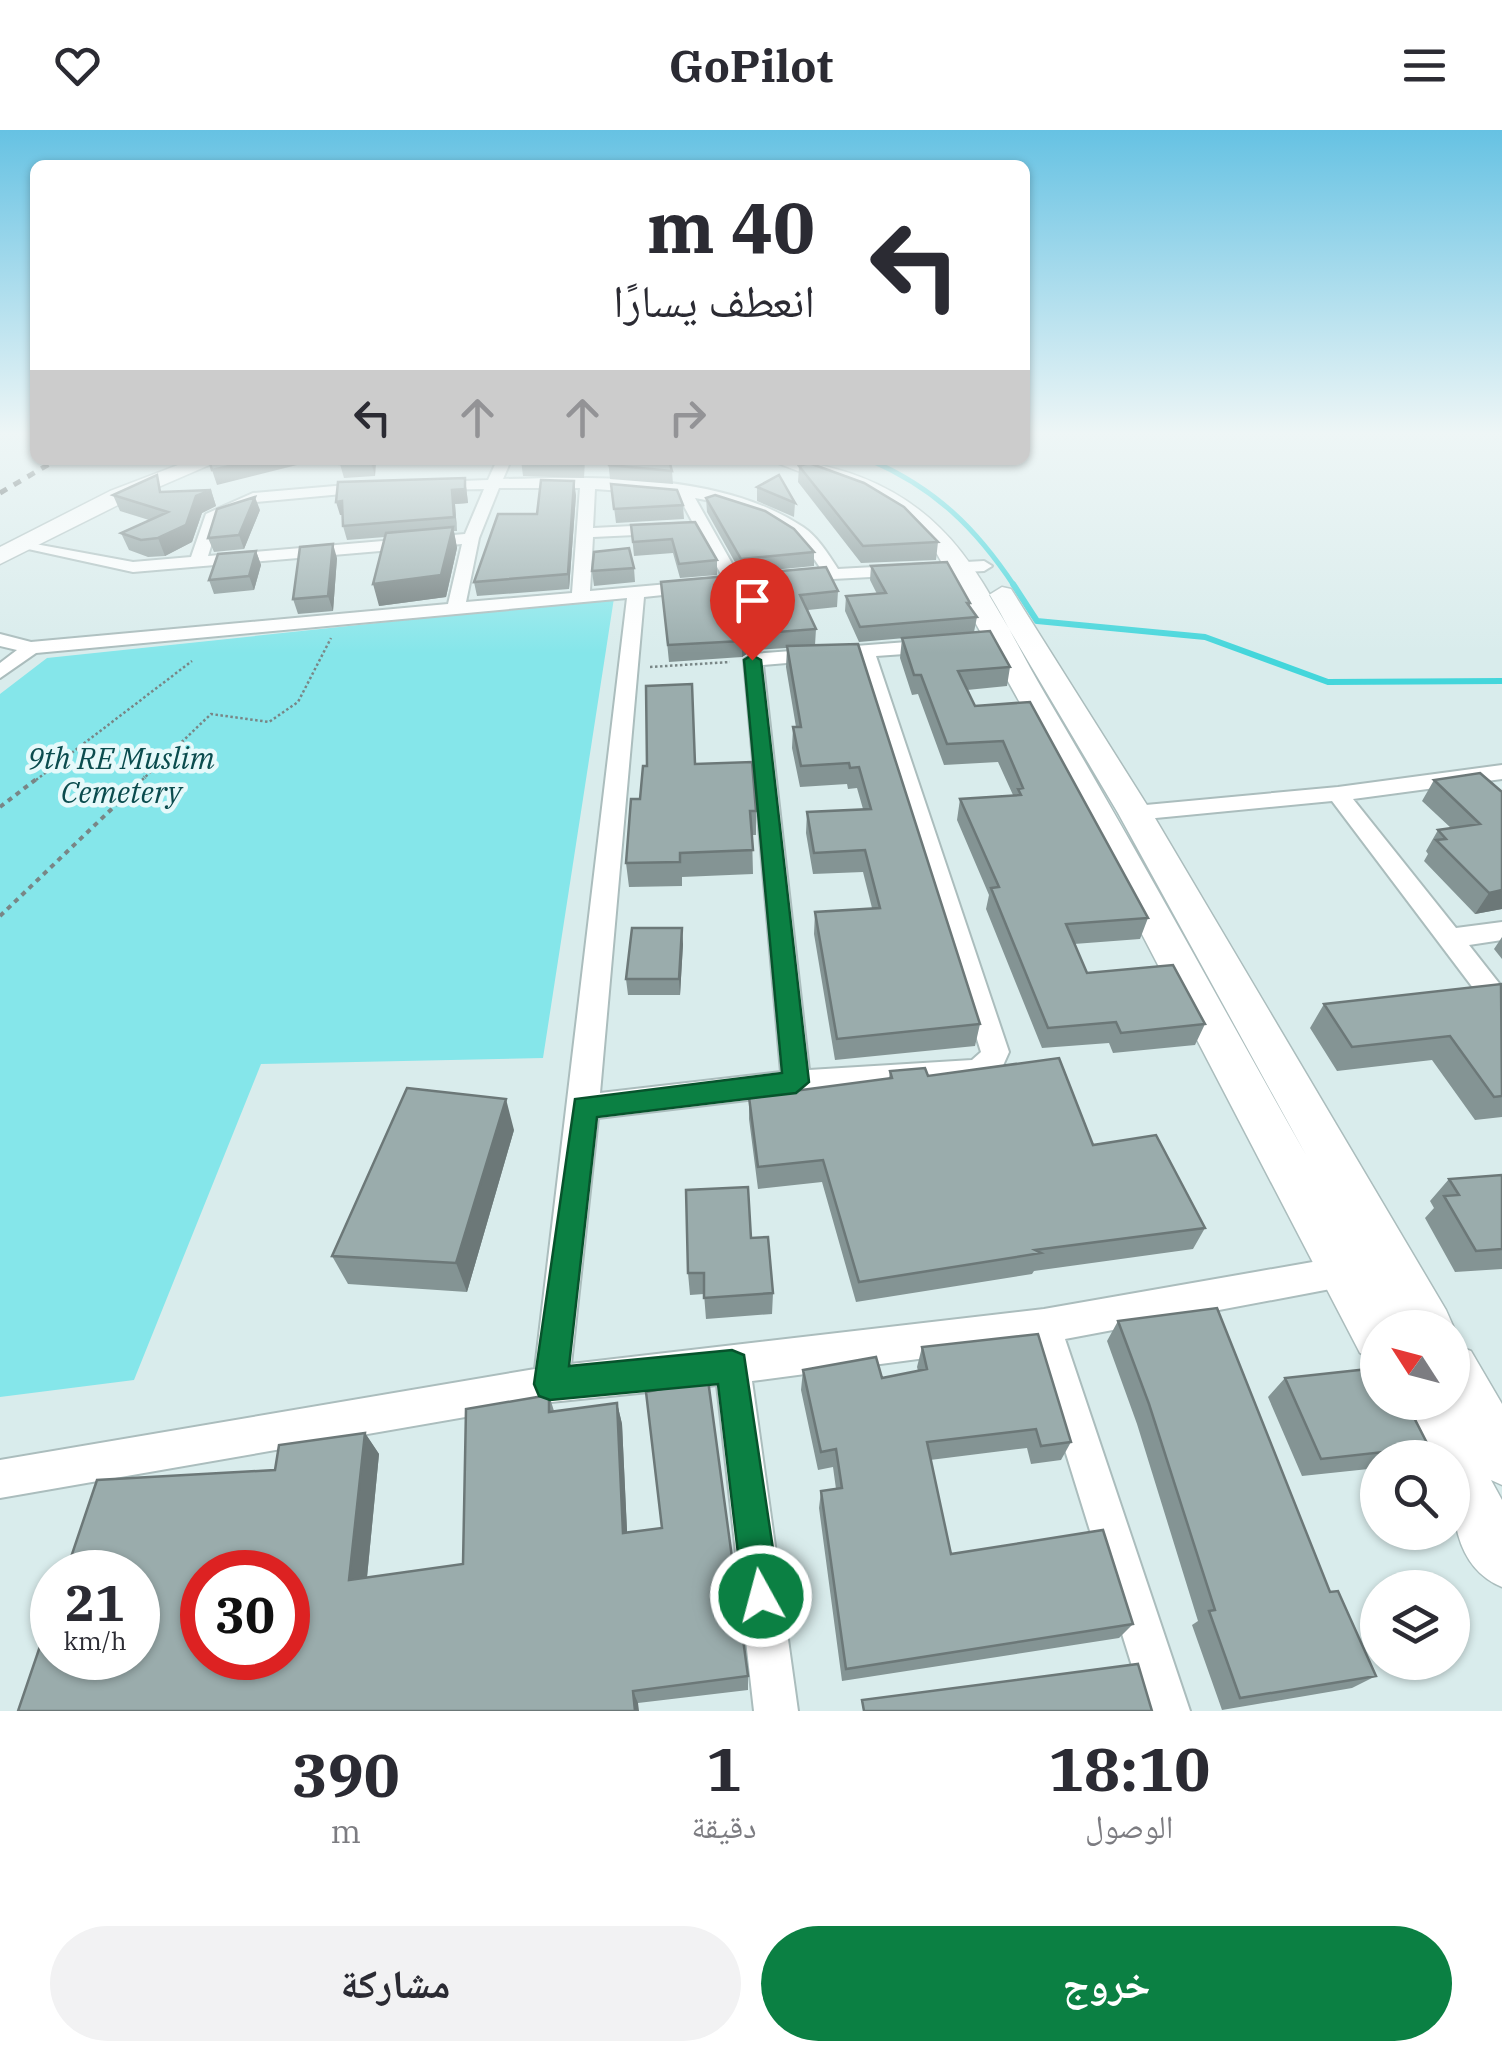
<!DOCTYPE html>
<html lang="ar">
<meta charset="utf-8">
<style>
:root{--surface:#fff;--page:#f2f2f3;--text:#2b2b33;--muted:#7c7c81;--accent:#0b8043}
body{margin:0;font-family:"IBM Plex Serif","Noto Naskh Arabic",serif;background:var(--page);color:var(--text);direction:rtl;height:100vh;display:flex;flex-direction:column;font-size:38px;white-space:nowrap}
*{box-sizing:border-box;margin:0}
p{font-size:32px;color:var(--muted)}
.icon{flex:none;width:55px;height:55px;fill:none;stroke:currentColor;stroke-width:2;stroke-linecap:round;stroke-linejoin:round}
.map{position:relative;height:1581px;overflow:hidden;direction:ltr}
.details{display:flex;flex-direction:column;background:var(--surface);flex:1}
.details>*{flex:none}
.top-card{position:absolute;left:30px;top:30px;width:1000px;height:305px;border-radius:15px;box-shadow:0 2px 8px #0004;direction:rtl;background:#fff;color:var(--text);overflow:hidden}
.needle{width:65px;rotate:306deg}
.controls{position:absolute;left:1360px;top:1180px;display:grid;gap:20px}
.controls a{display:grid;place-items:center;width:110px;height:110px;border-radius:50%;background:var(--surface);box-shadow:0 2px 8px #0004;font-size:50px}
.speed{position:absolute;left:30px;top:1420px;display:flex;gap:20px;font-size:50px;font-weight:700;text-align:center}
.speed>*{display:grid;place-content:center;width:130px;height:130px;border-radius:50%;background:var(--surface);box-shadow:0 2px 8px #0004;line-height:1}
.speed small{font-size:25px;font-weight:400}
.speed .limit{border:15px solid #d22;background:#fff;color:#111}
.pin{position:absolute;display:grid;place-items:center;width:85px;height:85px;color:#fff;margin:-102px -42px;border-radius:50% 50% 50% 0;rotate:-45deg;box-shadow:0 0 10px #0007}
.pin .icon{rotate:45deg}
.me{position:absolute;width:110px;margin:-55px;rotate:353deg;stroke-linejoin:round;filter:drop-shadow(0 0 8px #0008)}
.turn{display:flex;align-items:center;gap:35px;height:210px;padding:0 50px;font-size:45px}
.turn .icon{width:130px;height:130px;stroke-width:2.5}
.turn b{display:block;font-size:70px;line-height:85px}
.lanes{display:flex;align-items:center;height:95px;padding:0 50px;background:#0003;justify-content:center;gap:50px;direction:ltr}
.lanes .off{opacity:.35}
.eta{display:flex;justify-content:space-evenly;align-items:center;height:170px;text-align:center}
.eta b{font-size:60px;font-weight:700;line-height:70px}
.button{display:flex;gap:20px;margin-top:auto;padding:20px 50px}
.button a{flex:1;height:115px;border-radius:60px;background:var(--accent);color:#fff;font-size:40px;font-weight:700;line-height:115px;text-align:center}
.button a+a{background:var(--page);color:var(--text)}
header{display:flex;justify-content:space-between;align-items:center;height:130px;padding:0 50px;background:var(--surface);font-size:45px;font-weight:700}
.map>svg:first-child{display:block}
</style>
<header><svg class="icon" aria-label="menu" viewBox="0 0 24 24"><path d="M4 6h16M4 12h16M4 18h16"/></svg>GoPilot<svg class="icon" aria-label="heart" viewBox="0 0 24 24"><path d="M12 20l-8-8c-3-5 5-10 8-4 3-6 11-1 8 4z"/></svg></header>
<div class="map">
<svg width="1502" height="1581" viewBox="0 0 1502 1581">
<rect width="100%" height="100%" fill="#d9ecec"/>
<path fill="#85e6ea" d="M614 468 543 928 261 934 134 1250 0 1267V564L47 528Z"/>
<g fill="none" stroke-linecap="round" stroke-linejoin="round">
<path stroke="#44d6db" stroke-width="5" d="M870 330C935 358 976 398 1015 457"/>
<path stroke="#44d6db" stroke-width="6" d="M1013 454 1037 491 1205 507 1328 552 1502 551"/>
<g stroke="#abbdbd" stroke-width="4">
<path id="street" d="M497 330H511L503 349C599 347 720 342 803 397 818 407 828 424 838 439L984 431 992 436 984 441 795 451 786 446 789 442 821 439C793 394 746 377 695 368L743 453 740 457H728L698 402 593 407 590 461 691 452 700 457 691 462 644 467 600 963 781 942 744 530 753 524 933 510 942 516 933 522 876 526 1009 922 1001 940 978 952 796 964 598 988 571 1234 1044 1179 1341 1127 1353 1131 1358 1142 1353 1153 1341 1157 1065 1209 1190 1581H1146L1032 1214 752 1251 798 1581H754L717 1255 551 1272 0 1368V1330L535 1239 627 468 36 523 0 548V533L17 520 0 516V504L31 512 448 474 462 414 133 442 19 417V411L133 432 191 427 206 384 253 363 370 353 375 355V361L256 372 219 390 208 426 465 404 484 359 435 360 428 356 435 352 488 350ZM499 358H580L572 463 466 472 479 408ZM595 359 678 365 693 393 593 398ZM858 527 981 922 972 930 809 940 763 535Z
M1502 635V649L1353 669 1456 798 1502 792V810L1469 815 1502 857V886L1492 883 1332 671 1135 690 1124 683 1135 676 1338 657Z"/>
</g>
<g stroke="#abbdbd" stroke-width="3">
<path id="secondary" d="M191 330H221L126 371 0 434V417L110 361Z
M769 330C831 330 895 353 940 398 983 439 1014 512 1045 564 1135 716 1219 871 1306 1025L1118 683 989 465 1002 457 1011 459 1152 683 1446 1180 1454 1198 1452 1201V1198H1378V1230L1360 1223 1044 616 937 424 905 391 864 366Z
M1452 1214 1471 1221 1502 1274V1355L1491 1350 1502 1370V1457C1450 1435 1452 1376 1452 1328H1416L1389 1272H1452Z"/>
</g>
<path stroke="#798686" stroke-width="2.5" stroke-dasharray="2.5 2.5" stroke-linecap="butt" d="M650 537 730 532
M36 650 192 531
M142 650 211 584 269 592 298 572 331 508"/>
<path stroke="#798686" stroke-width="4" stroke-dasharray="5 5" stroke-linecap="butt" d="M0 677 39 647
M0 786 145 647"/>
<use href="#street" fill="#fff" fill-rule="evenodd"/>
<use href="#secondary" fill="#fff" fill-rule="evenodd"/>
<path stroke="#3c4545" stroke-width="5" stroke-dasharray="8 8" stroke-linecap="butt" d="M0 363 56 330"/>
</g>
<path fill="#849494" d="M376 330 375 346 344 348 340 334Z
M521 330H585L584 348 523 346Z
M608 330 672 341 673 354 610 349Z
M799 336 938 412 936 430 861 433 798 352Z
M465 348 468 373 455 374 457 401H454L457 418 446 467 379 476 385 407 347 410 343 396V385H340Z
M611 354 683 375 684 389 616 393Z
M757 357 795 373 794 387 757 371Z
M211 360 216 376 202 383 192 412 165 426 148 427 129 420 121 403 149 390 120 381 113 365Z
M576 365 569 459 477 466 474 452 537 384Z
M706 368 814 422V436L741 443 707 382Z
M260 380 244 419 214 422 208 408Z
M695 392 717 430V445L680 448 673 423 634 426 631 395Z
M256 421 261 435 254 460 214 464 209 450Z
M337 428 333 481 298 484 293 469Z
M871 436 970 473V478L977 487 974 502 859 512 845 481 846 466 877 464 870 450Z
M634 438 635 452 594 456 592 441Z
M661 452 838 461 837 477 808 480 816 499 815 515 980 894 975 916 835 930 814 804 815 782 872 778 863 742 813 744 806 703 807 682 863 679 857 658 848 659 847 654 800 657 792 618 793 597H796L786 537 787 518 753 520 742 527 669 532Z
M902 508 1010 537 1007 556 967 560 975 576 1148 788 1140 809 1074 814 1087 843 1205 894 1195 915 1113 923 1109 913 1042 918 986 779 989 765 957 690 960 669 1013 665 998 632 944 635 918 564 912 565 900 528Z
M695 634 756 681V705H752L753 744 682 747V756L629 757 626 733 640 669Z
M1434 650 1502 662V779L1475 784 1424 731 1428 724 1426 721 1438 700 1451 698 1422 671Z
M1502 807V829L1494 819Z
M683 814 680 865H628L626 849Z
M1502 855V987L1475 990 1432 930 1337 941 1310 898 1324 874Z
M890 941 928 946 1093 1015 1205 1098 1193 1119 1034 1141 1032 1144 856 1172 822 1052 758 1059 749 989V967L889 949Z
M514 1000 467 1162 348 1154 332 1126Z
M1502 1045V1139L1455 1142 1425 1088 1434 1078 1430 1071 1449 1049Z
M751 1108 773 1163 772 1184 706 1189 704 1164 690 1165 688 1143Z
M1118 1191 1330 1462 1376 1546 1352 1558 1222 1580 1192 1495 1198 1491 1137 1294 1107 1211Z
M922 1217 1071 1312 1061 1330 1031 1334 1027 1318 930 1330 951 1424 1133 1494 1119 1508 842 1551 819 1378 821 1361 836 1359 833 1337 818 1340 801 1260 803 1240 882 1248 918 1241 917 1237Z
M1285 1248 1429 1317 1416 1328H1378V1338L1302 1346 1268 1267Z
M549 1265 554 1281 617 1273 622 1294 627 1403 748 1546V1560L638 1573 18 1581 275 1340 365 1303 379 1324 367 1448 463 1434Z"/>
<path fill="#6c7878" d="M255 330H312L313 331 217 355 212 340Z
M371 330H376L375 346 371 332Z
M465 348 468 373 455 374 457 401 452 360Z
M574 351 576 365 569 459 568 444Z
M211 360 216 376 202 383 192 412 165 426 158 408 196 366Z
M255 367 260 380 244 419 239 405Z
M342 371 346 385H340L336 372Z
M453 397 457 418 446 467 379 476 373 454Z
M333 414 337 428 333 481 328 466Z
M256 421 261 435 254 460 249 446Z
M753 504V520L742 527V511Z
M1502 760V779L1475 784 1489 763Z
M682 798 683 814 680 865 679 849Z
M506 969 514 1000 467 1162 456 1133Z
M617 1273 622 1294 628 1421 623 1403Z
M365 1303 379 1324 365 1467 349 1450Z
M633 1561 638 1573 639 1581H635Z"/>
<path fill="#9aacac" stroke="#6c7878" stroke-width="2.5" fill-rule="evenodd" d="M209 330H255L212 340Z
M341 330H371V332L340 334Z
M521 330H583L582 334 521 332Z
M609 330H669L672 341 609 335Z
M809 333 864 353 904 377 938 412 863 416 799 336Z
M157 345 160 362 211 360 196 366 186 395 158 408 141 410 121 403 168 382 113 365Z
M779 345 795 373 757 357Z
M465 348V359L452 360 454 387 343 396 342 371 336 372 338 352Z
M541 350 574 351 568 444 474 452 498 384H537Z
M611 354 677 360 683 375 614 379Z
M715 365 765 381 794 399 814 422 741 429 706 368Z
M255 367 239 405 208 408 217 379Z
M695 392 717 430 679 434 672 409 633 412 631 395Z
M453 397 441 445 373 454 386 403Z
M333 414 328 466 293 469 300 417Z
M629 418 634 438 592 441 594 422Z
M256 421 249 446 209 450 218 424Z
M947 432 970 473H967L977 487 860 497 846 466 886 463 871 436Z
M826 437 838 461 800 465 816 499 753 504 742 511 668 515 661 452Z
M990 501 1010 537 958 541 975 576 1030 572 1148 788 1066 794 1087 843 1173 835 1205 894 1121 903 1116 892 1048 898 991 758 999 757 960 669 1021 665 1018 659 1023 658 1003 611 947 614 921 545H914L902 508Z
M858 514 980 894 837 909 815 782 880 778 865 720 814 723 807 682 871 679 859 637 850 638 849 633 801 636 793 597H801L787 516Z
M692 554 695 634 752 632 756 681H750L753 720 680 723V732L626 733 631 669H640L643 636H647L646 556Z
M1480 643 1502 662V760L1489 763 1436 710 1446 709 1438 700 1480 694 1434 650Z
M632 798H682L679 849H626Z
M1501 854 1502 966 1494 967 1450 906 1352 917 1324 874Z
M1059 928 1093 1015 1156 1005 1205 1098 1035 1120 1041 1123 859 1152 823 1030 758 1037 749 967 892 948 890 941 925 938 928 946Z
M407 958 506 969 456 1133 332 1126Z
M1502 1045V1119L1476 1121 1444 1066 1459 1065 1449 1049Z
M748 1057 751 1108 768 1107 773 1163 704 1168V1143H688L686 1060Z
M1217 1178 1330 1462 1338 1461 1376 1546 1240 1568 1209 1481 1215 1480 1149 1274 1118 1191Z
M1038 1204 1071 1312 1041 1316 1036 1299 927 1312 951 1424 1103 1400 1133 1494 846 1539 821 1361 842 1358 836 1319 821 1322 803 1240 876 1227 882 1248 927 1239 922 1217Z
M1378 1238V1272H1406L1429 1317 1321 1329 1285 1248Z
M708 1250 748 1546 633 1561 635 1581H18L52 1481V1528H138V1442H66L97 1350 275 1340 279 1315 365 1303 349 1450 463 1434 466 1279 549 1265V1282L617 1273 623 1403 662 1398 646 1262ZM202 1442H288V1528H202Z
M1138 1534 1152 1581H864L862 1570Z"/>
<linearGradient id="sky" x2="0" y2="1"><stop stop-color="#66c2e3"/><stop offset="0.58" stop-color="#eef6f6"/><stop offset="1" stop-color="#eef6f6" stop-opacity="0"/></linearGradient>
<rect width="1502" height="523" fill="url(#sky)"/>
<path fill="#0b8043" stroke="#07532c" stroke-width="2.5" d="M752 525 761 530 809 952 796 963 597 987 569 1236 732 1220 744 1225 780 1466 774 1479 761 1485 748 1479 743 1466 718 1254 550 1270 539 1266 534 1254 575 969 782 943 744 530Z"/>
<g text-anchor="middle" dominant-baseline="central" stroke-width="9" stroke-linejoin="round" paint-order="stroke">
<g font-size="30" font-style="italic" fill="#0b4c4e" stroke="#e6f9fa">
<text x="121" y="627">9th RE Muslim<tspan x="121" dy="34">Cemetery</tspan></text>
</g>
</g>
</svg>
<div class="controls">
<a><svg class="needle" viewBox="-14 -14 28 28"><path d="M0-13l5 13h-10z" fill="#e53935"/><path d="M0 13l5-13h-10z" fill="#7c7c81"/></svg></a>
<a><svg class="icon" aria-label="search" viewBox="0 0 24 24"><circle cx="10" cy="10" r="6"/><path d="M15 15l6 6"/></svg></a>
<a><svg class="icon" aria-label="layers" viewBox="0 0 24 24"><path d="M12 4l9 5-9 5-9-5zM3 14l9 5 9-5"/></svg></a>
</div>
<div class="speed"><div>21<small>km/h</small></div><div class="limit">30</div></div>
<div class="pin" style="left:752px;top:530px;background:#d93025"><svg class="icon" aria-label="arrive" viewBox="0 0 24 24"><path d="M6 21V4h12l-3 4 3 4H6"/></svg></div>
<svg class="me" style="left:761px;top:1466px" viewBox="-20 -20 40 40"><circle r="17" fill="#0b8043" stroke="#fff" stroke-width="3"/><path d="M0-11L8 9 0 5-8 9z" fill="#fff"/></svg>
<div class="top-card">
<div class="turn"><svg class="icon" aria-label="left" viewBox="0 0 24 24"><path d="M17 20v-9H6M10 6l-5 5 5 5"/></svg><div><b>40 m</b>انعطف يسارًا</div></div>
<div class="lanes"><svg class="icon" aria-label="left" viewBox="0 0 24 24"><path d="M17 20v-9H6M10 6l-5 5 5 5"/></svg><svg class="icon off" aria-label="ahead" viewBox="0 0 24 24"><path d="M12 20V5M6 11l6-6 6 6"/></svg><svg class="icon off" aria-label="ahead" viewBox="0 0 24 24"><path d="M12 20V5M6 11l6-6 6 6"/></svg><svg class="icon off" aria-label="right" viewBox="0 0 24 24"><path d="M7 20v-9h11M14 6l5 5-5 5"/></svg></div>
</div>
</div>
<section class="details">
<div class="eta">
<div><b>18:10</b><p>الوصول</p></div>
<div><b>1</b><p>دقيقة</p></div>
<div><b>390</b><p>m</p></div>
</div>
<div class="button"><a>خروج</a><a>مشاركة</a></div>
</section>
